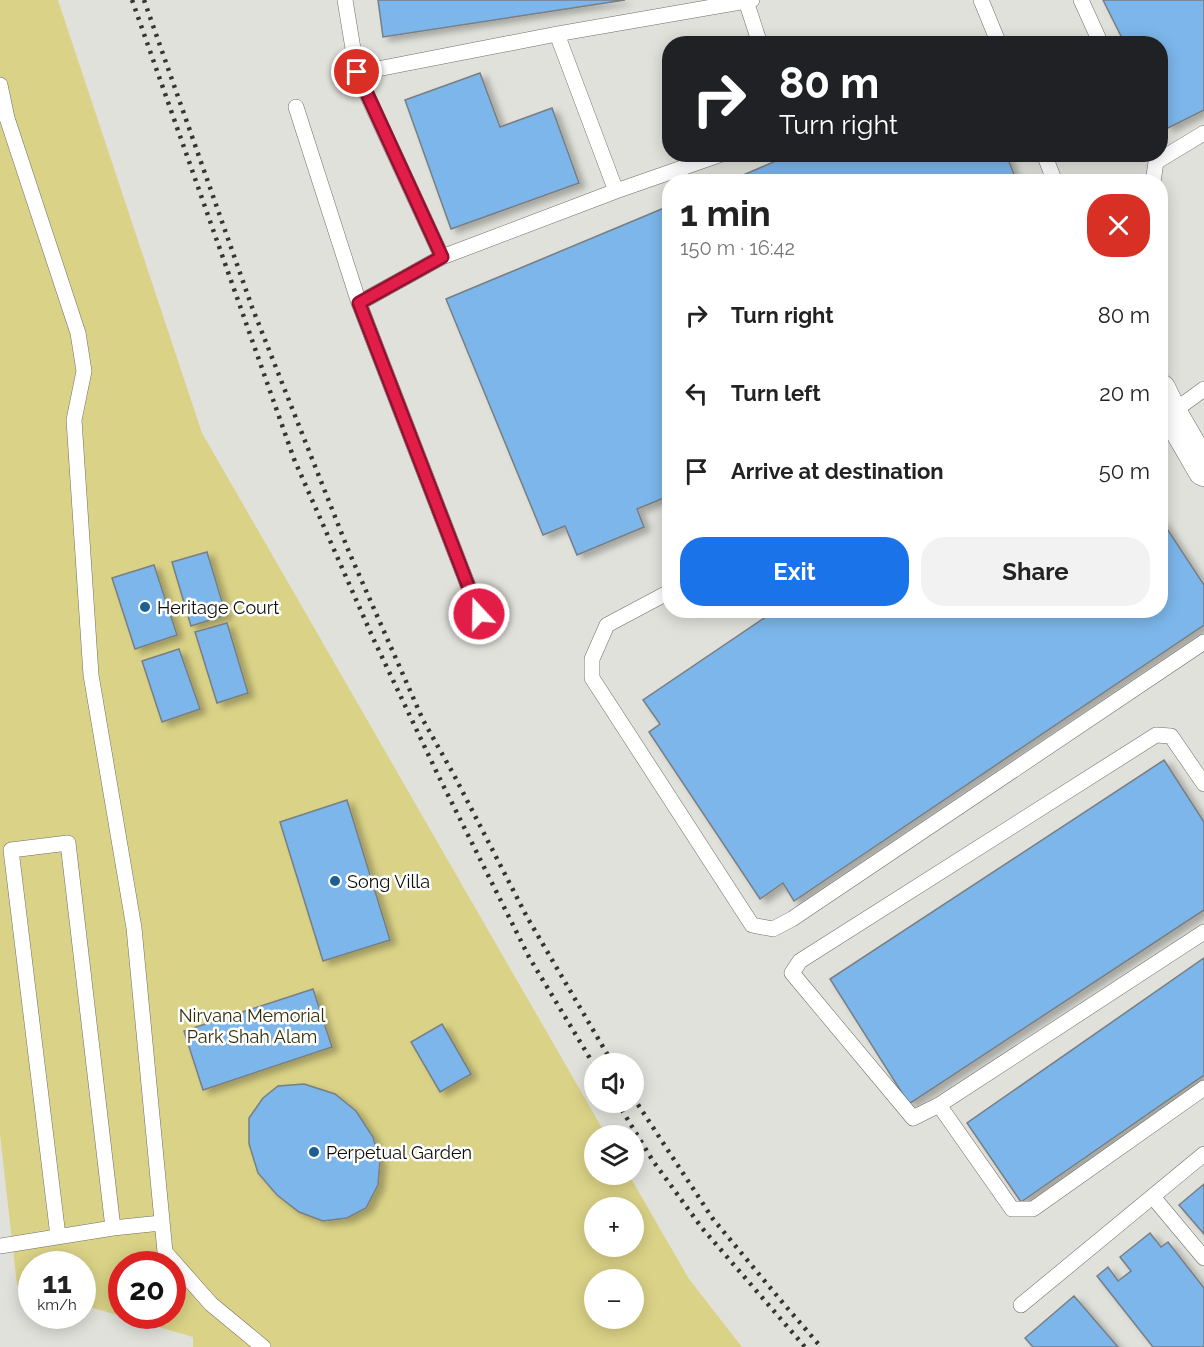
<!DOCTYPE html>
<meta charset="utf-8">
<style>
:root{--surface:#fff;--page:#f2f2f2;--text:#222;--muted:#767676;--accent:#1a73e8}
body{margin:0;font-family:Raleway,sans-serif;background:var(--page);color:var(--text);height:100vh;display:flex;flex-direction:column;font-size:22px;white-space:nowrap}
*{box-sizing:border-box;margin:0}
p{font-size:20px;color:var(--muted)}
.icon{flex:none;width:33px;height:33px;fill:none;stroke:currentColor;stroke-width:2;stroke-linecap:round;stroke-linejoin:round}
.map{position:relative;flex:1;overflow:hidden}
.drawer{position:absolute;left:662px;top:174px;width:506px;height:444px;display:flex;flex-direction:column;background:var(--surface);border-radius:24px;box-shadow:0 3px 15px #0003}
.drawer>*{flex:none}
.hud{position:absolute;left:662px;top:36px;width:506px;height:126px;border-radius:24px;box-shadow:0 3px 15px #0003;background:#202124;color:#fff;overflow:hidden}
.tools{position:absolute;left:584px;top:1053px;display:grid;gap:12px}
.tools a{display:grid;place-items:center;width:60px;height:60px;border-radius:50%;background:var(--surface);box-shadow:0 3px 15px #0003;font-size:30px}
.speed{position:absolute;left:18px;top:1251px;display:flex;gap:12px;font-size:30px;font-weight:700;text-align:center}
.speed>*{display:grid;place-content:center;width:78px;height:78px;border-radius:50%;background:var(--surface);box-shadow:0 3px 15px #0003;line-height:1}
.speed small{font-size:15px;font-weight:400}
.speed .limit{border:9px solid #d22;background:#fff;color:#111}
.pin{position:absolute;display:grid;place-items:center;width:51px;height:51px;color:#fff;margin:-26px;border:3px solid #fff;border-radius:50%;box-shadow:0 2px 6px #0007}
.me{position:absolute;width:66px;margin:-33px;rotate:339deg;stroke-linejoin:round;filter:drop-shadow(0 0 4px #0008)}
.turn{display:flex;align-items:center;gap:21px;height:126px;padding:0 18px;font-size:27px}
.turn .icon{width:78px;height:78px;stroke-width:2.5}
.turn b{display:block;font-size:42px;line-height:51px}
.round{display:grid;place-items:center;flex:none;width:63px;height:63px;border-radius:24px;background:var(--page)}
.headline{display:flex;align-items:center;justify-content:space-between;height:102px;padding:0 18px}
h1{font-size:36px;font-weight:700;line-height:45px}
.button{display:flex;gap:12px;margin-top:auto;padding:12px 18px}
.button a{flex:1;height:69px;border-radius:24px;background:var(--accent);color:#fff;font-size:24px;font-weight:700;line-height:69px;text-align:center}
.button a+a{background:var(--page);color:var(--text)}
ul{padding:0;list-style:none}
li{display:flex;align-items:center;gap:18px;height:78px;padding:0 18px}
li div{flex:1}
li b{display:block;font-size:22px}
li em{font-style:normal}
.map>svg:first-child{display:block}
</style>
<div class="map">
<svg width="1204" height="1347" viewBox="0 0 1204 1347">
<defs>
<filter id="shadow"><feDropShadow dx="6" dy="4" stdDeviation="3" flood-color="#0004"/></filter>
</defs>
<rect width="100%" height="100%" fill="#e1e1db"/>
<path fill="#dad286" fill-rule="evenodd" d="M0 0H58L202 433 606 1135 594 1136V1174L629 1175 689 1279 742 1347H193V1337L83 1305 82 1264H32L31 1290 17 1285 0 1134ZM594 1208H633V1246H594ZM122 1264H172V1316H122ZM594 1280H633V1318H594Z"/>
<path fill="#7bb6eb" stroke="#797e82" stroke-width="1.5" filter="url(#shadow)" d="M378 0H625L383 37Z
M1103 0H1204V110L1168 128 1160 112V44H1125Z
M480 73 500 127 552 108 579 183 451 229 405 100Z
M792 154H1006L1017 182H727Z
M669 206V496L637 509 644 527 577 555 565 526 543 535 446 299Z
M1160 518 1204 585V625L794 901 783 883 760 899 649 732 660 724 643 700 776 610H1160Z
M207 552 226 615 191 626 172 562Z
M154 565 177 635 135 649 112 578Z
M227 623 248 693 217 703 195 632Z
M179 649 200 709 162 722 142 661Z
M1164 760 1204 822V910L909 1104 830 979Z
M347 800 390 940 323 961 280 822Z
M1204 958V1075L1021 1202 967 1123Z
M313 989 332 1047 203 1090 184 1031Z
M442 1024 471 1074 440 1092 411 1042Z
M304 1084 335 1094 356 1111 373 1137 380 1161 378 1185 366 1208 347 1218 323 1221 299 1212 277 1195 258 1173 249 1144V1118L263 1098 278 1086Z
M1204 1184V1234L1179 1205Z
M1150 1233 1161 1247 1168 1242 1204 1288V1347H1153L1097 1276 1108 1267 1118 1281 1131 1271 1120 1257Z
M1074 1296 1118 1347H1033L1025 1338Z"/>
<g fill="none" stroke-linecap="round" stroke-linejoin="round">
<g stroke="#6e6e69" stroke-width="16">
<path id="lane" d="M345 0 357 73 442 257 616 191 722 154
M981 0 999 44
M1081 0 1101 44
M746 1 760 44
M557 34 616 191
M357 73 557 34 752 0
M0 85 7 118 78 333 84 371 74 420 91 675 134 928 165 1252 211 1304 263 1347
M296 107 359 303 479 614
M1044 154 1055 182
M1153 182 1156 162 1204 133
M359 303 442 257
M1171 413 1204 389
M669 592 607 625 592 659V678L752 925 773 929 792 919 1204 642
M1204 784 1171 736 1156 735 800 961 792 973 913 1118 939 1105 1204 932
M939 1105 1012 1209H1033L1204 1088
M1153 1197 1204 1258
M58 1236 11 850 68 843 113 1228
M0 1246 113 1228 161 1223
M1021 1305 1204 1154"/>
</g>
<g stroke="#6e6e69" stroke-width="33">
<path id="street" d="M1160 390 1171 413 1204 470"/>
</g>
<use href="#lane" stroke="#fff" stroke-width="15"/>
<use href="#street" stroke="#fff" stroke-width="32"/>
<path stroke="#353432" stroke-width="4.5" stroke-dasharray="3 6" stroke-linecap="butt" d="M132 0 294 459 373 638 438 775 529 957 594 1065
M144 0 252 307 349 552 423 720 454 775 527 917 613 1064
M633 1097 713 1219 783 1303 821 1347
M617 1102 653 1161 702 1228 805 1347"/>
</g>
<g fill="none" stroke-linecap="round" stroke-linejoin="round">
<g stroke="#92132f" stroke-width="15">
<path id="route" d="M357 72 442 257 359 303 479 614"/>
</g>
<use href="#route" stroke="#e11d48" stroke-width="10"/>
</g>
<g fill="#1b5f94" stroke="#fffffe" stroke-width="2">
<circle cx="145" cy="607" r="6"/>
<circle cx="335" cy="881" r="6"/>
<circle cx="314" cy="1152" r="6"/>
</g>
<g text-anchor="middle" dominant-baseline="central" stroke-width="5" stroke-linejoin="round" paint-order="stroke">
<g font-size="18" fill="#0e0d0b" stroke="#fffffe" text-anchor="start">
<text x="157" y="607">Heritage Court</text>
<text x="347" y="881">Song Villa</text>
<text x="326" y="1152">Perpetual Garden</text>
</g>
<g font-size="18" fill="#322e0b" stroke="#fffffe">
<text x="252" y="1015">Nirvana Memorial<tspan x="252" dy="21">Park Shah Alam</tspan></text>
</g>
</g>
</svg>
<div class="tools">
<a><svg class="icon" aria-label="sound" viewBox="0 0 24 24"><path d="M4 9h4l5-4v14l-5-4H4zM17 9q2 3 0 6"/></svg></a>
<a><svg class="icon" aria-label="layers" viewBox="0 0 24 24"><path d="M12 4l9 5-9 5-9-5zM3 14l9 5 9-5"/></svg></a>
<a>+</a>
<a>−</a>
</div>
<div class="speed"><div>11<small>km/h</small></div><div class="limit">20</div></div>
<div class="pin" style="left:357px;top:72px;background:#d93025"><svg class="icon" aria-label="arrive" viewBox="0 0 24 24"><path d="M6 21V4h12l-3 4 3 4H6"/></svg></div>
<svg class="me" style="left:479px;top:614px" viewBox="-20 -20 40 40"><circle r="17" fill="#e11d48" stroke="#fff" stroke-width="3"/><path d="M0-11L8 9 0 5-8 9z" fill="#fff"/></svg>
<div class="hud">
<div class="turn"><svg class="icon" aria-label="right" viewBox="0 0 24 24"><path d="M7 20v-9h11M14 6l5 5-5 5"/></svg><div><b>80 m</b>Turn right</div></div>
</div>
<section class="drawer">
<div class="headline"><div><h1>1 min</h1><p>150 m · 16:42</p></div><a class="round" style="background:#d93025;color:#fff"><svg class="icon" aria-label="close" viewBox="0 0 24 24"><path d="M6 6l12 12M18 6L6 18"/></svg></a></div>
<ul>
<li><svg class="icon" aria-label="right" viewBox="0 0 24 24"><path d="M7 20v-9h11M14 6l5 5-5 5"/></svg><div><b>Turn right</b></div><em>80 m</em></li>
<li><svg class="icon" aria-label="left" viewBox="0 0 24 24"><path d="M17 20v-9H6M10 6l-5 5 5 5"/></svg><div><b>Turn left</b></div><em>20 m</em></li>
<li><svg class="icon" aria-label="arrive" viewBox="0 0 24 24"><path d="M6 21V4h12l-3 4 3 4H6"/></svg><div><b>Arrive at destination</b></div><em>50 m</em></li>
</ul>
<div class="button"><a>Exit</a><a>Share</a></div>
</section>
</div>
